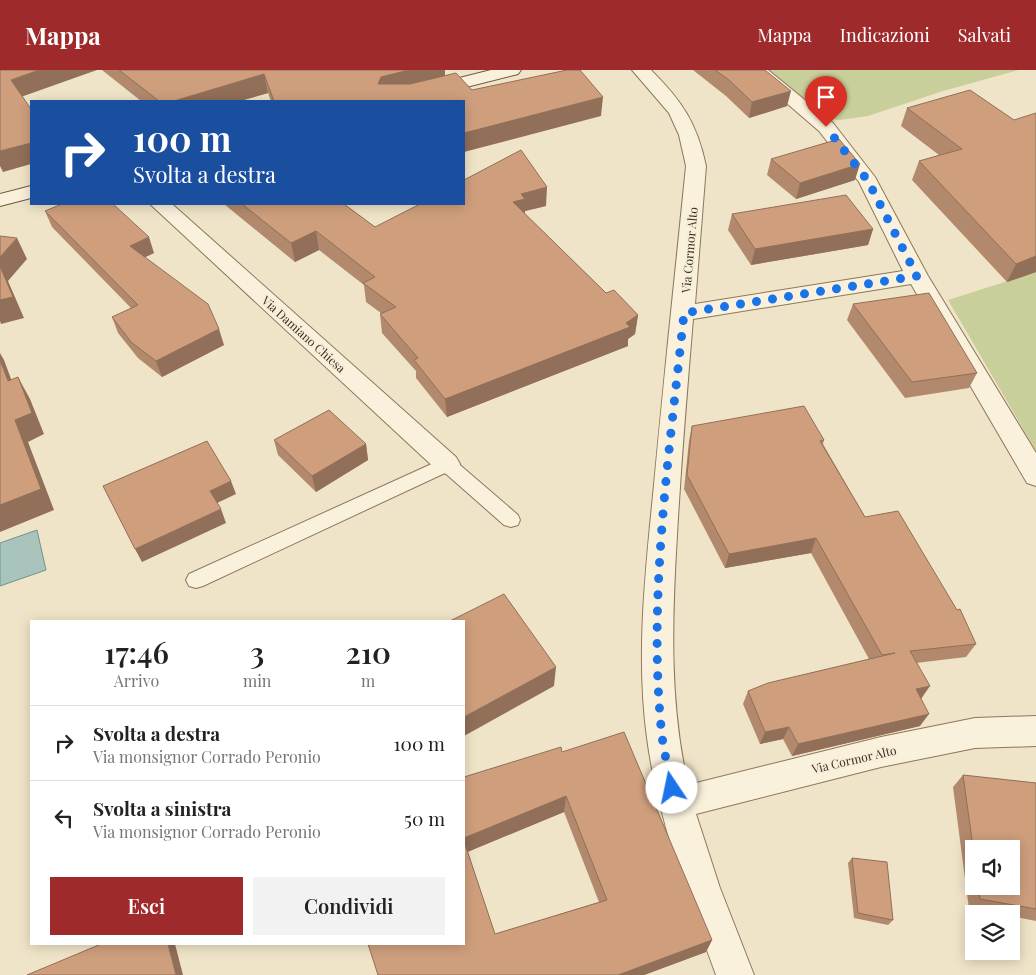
<!DOCTYPE html>
<html lang="it">
<style>
:root{--surface:#fff;--page:#f2f2f2;--text:#222;--muted:#767676;--line:#e0e0e0;--accent:#9e2a2b}
body{margin:0;font-family:"Playfair Display",serif;background:var(--page);color:var(--text);height:100vh;display:flex;flex-direction:column;font-size:19px;white-space:nowrap}
*{box-sizing:border-box;margin:0}
p{font-size:16px;color:var(--muted)}
.icon{flex:none;width:28px;height:28px;fill:none;stroke:currentColor;stroke-width:2;stroke-linecap:round;stroke-linejoin:round}
.map{position:relative;flex:1;overflow:hidden}
.sheet{position:absolute;left:30px;top:550px;width:435px;height:325px;display:flex;flex-direction:column;background:var(--surface);border-radius:0px;box-shadow:0 2px 12px #0003}
.sheet>*{flex:none}
.top-card{position:absolute;left:30px;top:30px;width:435px;height:105px;border-radius:0px;box-shadow:0 2px 12px #0003;background:#1a4fa0;color:#fff;overflow:hidden}
.controls{position:absolute;left:965px;top:770px;display:grid;gap:10px}
.controls a{display:grid;place-items:center;width:55px;height:55px;border-radius:0px;background:var(--surface);box-shadow:0 2px 12px #0003;font-size:25px}
.pin{position:absolute;display:grid;place-items:center;width:42px;height:42px;color:#fff;margin:-51px -21px;border-radius:50% 50% 50% 0;rotate:-45deg;box-shadow:0 0 5px #0007}
.pin .icon{rotate:45deg}
.me{position:absolute;width:55px;margin:-28px;rotate:349deg;stroke-linejoin:round;filter:drop-shadow(0 0 4px #0008)}
.turn{display:flex;align-items:center;gap:18px;height:105px;padding:0 20px;font-size:22px}
.turn .icon{width:65px;height:65px;stroke-width:2.5}
.turn b{display:block;font-size:35px;line-height:42px}
.eta{display:flex;justify-content:space-evenly;align-items:center;height:85px;text-align:center}
.eta b{font-size:30px;font-weight:600;line-height:35px}
.action{display:flex;gap:10px;margin-top:auto;padding:10px 20px}
.action a{flex:1;height:58px;border-radius:0px;background:var(--accent);color:#fff;font-size:20px;font-weight:600;line-height:58px;text-align:center}
.action a+a{background:var(--page);color:var(--text)}
ul{padding:0;list-style:none}
li{display:flex;align-items:center;gap:15px;height:75px;padding:0 20px;border-top:1px solid var(--line)}
li div{flex:1}
li b{display:block;font-size:19px}
li em{font-style:normal}
header{display:flex;align-items:center;gap:30px;box-sizing:border-box;height:70px;padding:0 25px;background:var(--accent);color:#fff}
header strong{font-size:24px}
nav{display:flex;gap:28px;margin-inline-start:auto;font-size:18px}
.map>svg:first-child{display:block}
</style>
<header>
<strong>Mappa</strong>
<nav><a>Mappa</a><a>Indicazioni</a><a>Salvati</a></nav>
</header>
<div class="map">
<svg width="1036" height="905" viewBox="0 0 1036 905">
<rect width="100%" height="100%" fill="#f0e4c8"/>
<path fill="#c9cf9b" d="M767 0H1019L943 21 868 46 840 50 825 48Z
M1036 202V381L948 230Z"/>
<path fill="#a9c4bc" stroke="#6f938a" d="M37 460 46 500 0 516V473Z"/>
<g fill="none" stroke-linecap="round" stroke-linejoin="round">
<g stroke="#8d765c" stroke-width="2">
<path id="lane" d="M447 387 453 389 518 445 520 450 518 455 511 457 504 455 445 403 203 516 196 518 189 516 186 510 189 504Z"/>
</g>
<g stroke="#8d765c" stroke-width="2">
<path id="street" d="M632 0H651C682 31 697 53 706 96L695 234 903 201 859 112 819 61 748 0H768L833 53 875 107 928 206 1036 383V416L1027 413 911 214 693 249C687 321 681 393 677 465 672 549 669 632 688 715L881 667 975 648 1036 646V676L975 678 881 697 696 744 720 818 754 905H716C688 827 658 750 647 668 636 588 645 505 653 425 663 315 675 206 686 96L679 65 669 43Z
M150 134H172L456 387 460 394 456 401 447 404 438 401Z"/>
</g>
<g stroke="#6f573f" stroke-width="2">
<path id="secondary" d="M491 0H521L518 4 411 31H381L384 27Z
M31 116V128L0 136V124Z"/>
</g>
<use href="#lane" fill="#faf1dc" fill-rule="evenodd"/>
<use href="#street" fill="#faf1dc" fill-rule="evenodd"/>
<use href="#secondary" fill="#faf1dc" fill-rule="evenodd"/>
</g>
<path fill="#b2896c" fill-rule="evenodd" d="M102 0H445V6L472 20 601 46 464 31H271L268 23 240 31H141Z
M693 0H765L787 36 749 48 726 26Z
M907 38 1014 50 1036 202 1007 212 912 110 919 91 939 85 901 56Z
M771 89 855 110 796 129 767 105Z
M224 134H344L375 157 546 136 525 141V144L606 223 638 245 635 264 628 269V276L447 347 416 308V301L382 263 380 244 381 243 366 232 364 215 319 180 295 192Z
M45 141 154 183 145 187 224 275 162 307 138 288 118 263 112 247 131 238 52 157Z
M732 144 873 159 868 175 751 195 728 160Z
M853 234 977 303 969 318 905 328 847 250Z
M692 356 824 370 823 374 865 447 976 574 966 587 916 593 921 629 920 656 792 686 783 669 760 674 743 634 748 621 869 589 811 483 725 498 684 419 689 371Z
M274 370 366 374 368 390 316 422 278 385Z
M562 682 712 870 706 882 644 905H378L464 707ZM564 742 599 832 495 864 467 782Z
M963 705 1036 713V851L1011 846V844H997L969 839 953 717ZM974 779 1011 816H974Z
M852 788 893 850 888 855 854 848 848 793Z"/>
<path fill="#916f58" d="M39 0H97L18 28 11 10Z
M409 0H445V10L384 25 378 14 381 7Z
M264 4 268 23 240 31H174Z
M791 21 787 36 749 48 752 32Z
M603 27 601 46 464 82V63Z
M31 73V94L3 102 0 96V81Z
M860 94 855 110 796 129 800 113Z
M547 117 546 136 525 141V148L513 132 521 124Z
M873 159 868 175 751 195 755 179Z
M316 161 319 180 295 192 291 173Z
M149 167 154 183 135 192 130 176Z
M17 168 27 189 8 211 24 248 1 254 0 251V187Z
M1036 186V202L1007 212 1016 194Z
M638 245 635 264 628 269V276L447 347 445 329 626 253Z
M219 259 224 275 162 307 156 291Z
M0 283 4 290 20 333 8 311 0 290Z
M18 307 30 329 44 364 28 372 54 440 0 462V435L15 350Z
M366 374 368 390 316 422 312 406Z
M231 411 236 424 215 434 210 421Z
M221 439 226 453 142 492 135 479Z
M816 468 811 483 725 498 729 484Z
M556 597 554 616 464 666V647Z
M930 616 921 629 916 619Z
M929 644 920 656 792 686 798 674Z
M789 657 783 669 760 674 765 662Z
M566 726 564 742 465 783 464 768Z
M712 870 706 882 644 905H618Z
M168 874H175L183 905H176Z"/>
<path fill="#cf9f7d" stroke="#916f58" d="M0 0H39L11 10 31 39V73L0 81Z
M119 0H409L381 7 378 14H410L456 3 472 20 567 0H580L603 27 464 63V31H274L264 4 174 31H159Z
M715 0H765L791 21 752 32 729 10Z
M970 20 1014 50 1036 43V186L1016 194 919 91 962 79 907 38Z
M839 69 860 94 800 113 771 89Z
M521 80 547 117 521 124 525 129 513 132 606 223 614 220 638 245 626 253 630 257 445 329 414 290 418 288 380 244 396 237 363 213 375 207 316 161 291 173 242 134H344L375 157 420 134H464V110Z
M846 125 873 159 755 179 732 144Z
M62 134H113L149 167 130 176 208 234 219 259 156 291 131 272 112 247 138 235 45 141Z
M0 166 17 168 0 187Z
M0 196 13 227 0 230Z
M929 223 977 303 912 312 853 234Z
M0 290 8 311 18 307 32 343 15 350 41 419 0 435Z
M804 336 824 370 820 371 865 447 898 441 957 540 960 539 976 574 910 581 930 616 916 619 929 644 798 674 789 657 765 662 748 621 768 613 895 583 882 585 816 468 729 484 687 405 692 356Z
M329 340 366 374 312 406 274 370Z
M207 371 231 411 210 421 221 439 135 479 103 416Z
M504 524 556 597 464 647V551H450Z
M624 662 712 870 618 905H378L368 874H464V771L495 864 607 830 566 726 464 768V707L561 677 562 682Z
M963 705 1036 713V839L980 829 978 816H1011V779H974V784Z
M852 788 887 792 893 850 858 843Z
M101 874H168L176 905H27Z"/>
<g fill="none" stroke-linecap="round" stroke-linejoin="round">
<path stroke="#1a73e8" stroke-width="9" stroke-dasharray="0 16.2" d="M672 718C669 701 664 683 662 666 647 529 670 380 684 243L917 206 868 111 826 57"/>
</g>
<g text-anchor="middle" dominant-baseline="central" stroke-width="4" stroke-linejoin="round" paint-order="stroke">
<g font-size="12" fill="#3d2e20" stroke="#f7eed8">
<text transform="translate(689 180) rotate(-85)">Via Cormor Alto</text>
<text transform="translate(304 264) rotate(42)">Via Damiano Chiesa</text>
<text transform="translate(854 689) rotate(-13)">Via Cormor Alto</text>
</g>
</g>
</svg>
<div class="controls">
<a><svg class="icon" aria-label="sound" viewBox="0 0 24 24"><path d="M4 9h4l5-4v14l-5-4H4zM17 9q2 3 0 6"/></svg></a>
<a><svg class="icon" aria-label="layers" viewBox="0 0 24 24"><path d="M12 4l9 5-9 5-9-5zM3 14l9 5 9-5"/></svg></a>
</div>
<div class="pin" style="left:826px;top:57px;background:#d93025"><svg class="icon" aria-label="arrive" viewBox="0 0 24 24"><path d="M6 21V4h12l-3 4 3 4H6"/></svg></div>
<svg class="me" style="left:672px;top:718px" viewBox="-20 -20 40 40"><circle r="19" fill="#fff"/><path d="M0-13L10 11 0 6-10 11z" fill="#1a73e8"/></svg>
<div class="top-card">
<div class="turn"><svg class="icon" aria-label="right" viewBox="0 0 24 24"><path d="M7 20v-9h11M14 6l5 5-5 5"/></svg><div><b>100 m</b>Svolta a destra</div></div>
</div>
<section class="sheet">
<div class="eta">
<div><b>17:46</b><p>Arrivo</p></div>
<div><b>3</b><p>min</p></div>
<div><b>210</b><p>m</p></div>
</div>
<ul>
<li><svg class="icon" aria-label="right" viewBox="0 0 24 24"><path d="M7 20v-9h11M14 6l5 5-5 5"/></svg><div><b>Svolta a destra</b><p>Via monsignor Corrado Peronio</p></div><em>100 m</em></li>
<li><svg class="icon" aria-label="left" viewBox="0 0 24 24"><path d="M17 20v-9H6M10 6l-5 5 5 5"/></svg><div><b>Svolta a sinistra</b><p>Via monsignor Corrado Peronio</p></div><em>50 m</em></li>
</ul>
<div class="action"><a>Esci</a><a>Condividi</a></div>
</section>
</div>
